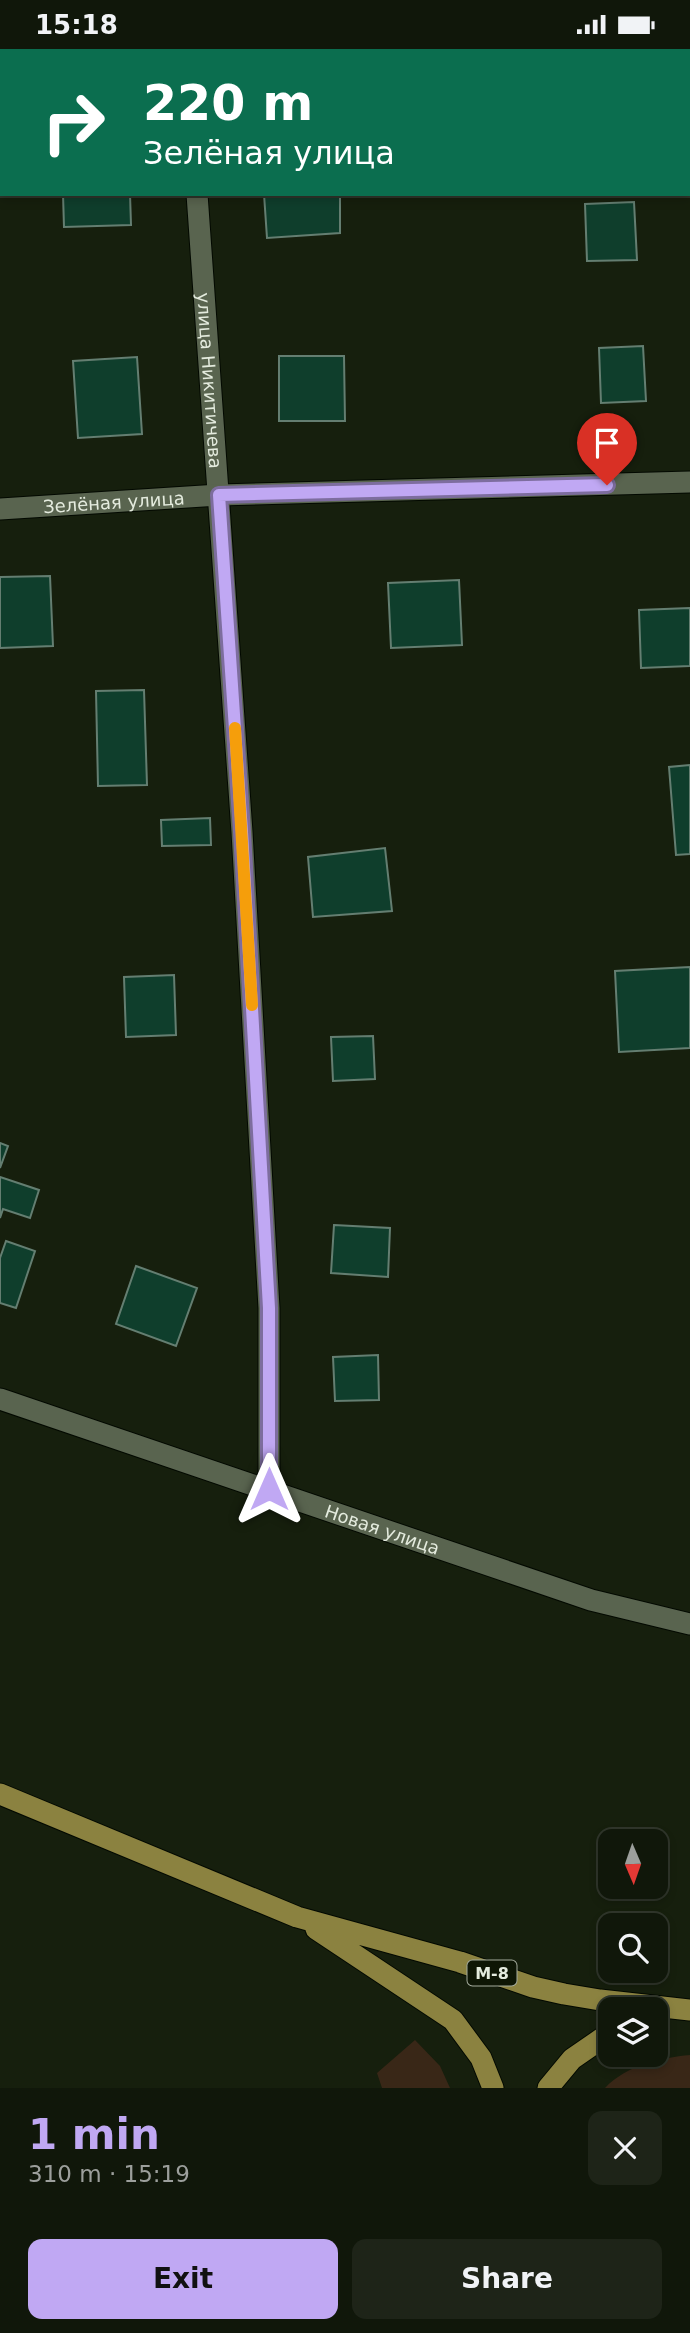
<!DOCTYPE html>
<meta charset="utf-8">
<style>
:root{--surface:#10170a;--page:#1e2418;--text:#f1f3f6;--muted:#9c9f9c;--line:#30362b;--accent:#c0a8f3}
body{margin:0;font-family:"DejaVu Sans",sans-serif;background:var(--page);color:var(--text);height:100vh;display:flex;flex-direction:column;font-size:26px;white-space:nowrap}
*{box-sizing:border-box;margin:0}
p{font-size:23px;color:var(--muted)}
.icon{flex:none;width:38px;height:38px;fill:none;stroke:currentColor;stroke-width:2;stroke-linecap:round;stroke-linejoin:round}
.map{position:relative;height:2039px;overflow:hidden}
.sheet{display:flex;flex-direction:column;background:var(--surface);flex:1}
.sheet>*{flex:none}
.banner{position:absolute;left:0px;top:0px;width:691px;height:147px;box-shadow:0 4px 10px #0003,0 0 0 2px var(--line);background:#0b6e4f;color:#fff;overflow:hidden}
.needle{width:46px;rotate:178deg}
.buttons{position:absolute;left:598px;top:1780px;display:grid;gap:14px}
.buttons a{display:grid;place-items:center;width:70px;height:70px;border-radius:14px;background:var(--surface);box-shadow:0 4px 10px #0003,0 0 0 2px var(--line);font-size:35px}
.pin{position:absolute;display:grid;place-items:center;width:60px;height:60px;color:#fff;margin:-72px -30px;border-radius:50% 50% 50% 0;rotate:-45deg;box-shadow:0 0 7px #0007}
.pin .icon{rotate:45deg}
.me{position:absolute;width:77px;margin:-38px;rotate:0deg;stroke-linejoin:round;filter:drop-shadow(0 0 5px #0008)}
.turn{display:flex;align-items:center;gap:24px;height:147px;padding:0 28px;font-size:32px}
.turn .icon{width:91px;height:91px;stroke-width:2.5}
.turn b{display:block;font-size:49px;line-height:60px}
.round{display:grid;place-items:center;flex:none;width:74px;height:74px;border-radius:14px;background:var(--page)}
.overview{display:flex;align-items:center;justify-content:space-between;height:119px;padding:0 28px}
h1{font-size:42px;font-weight:700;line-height:52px;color:var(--accent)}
.action{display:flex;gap:14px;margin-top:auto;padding:14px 28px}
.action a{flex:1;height:80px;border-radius:14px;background:var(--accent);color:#111;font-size:28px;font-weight:700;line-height:80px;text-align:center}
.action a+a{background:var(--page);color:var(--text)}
.status{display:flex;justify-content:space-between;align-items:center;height:49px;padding:0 35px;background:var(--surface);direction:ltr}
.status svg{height:19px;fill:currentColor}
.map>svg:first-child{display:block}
</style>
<div class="status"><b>15:18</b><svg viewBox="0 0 49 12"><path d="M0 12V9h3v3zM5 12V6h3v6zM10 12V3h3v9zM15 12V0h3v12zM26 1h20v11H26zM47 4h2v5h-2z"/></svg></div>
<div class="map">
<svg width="690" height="2039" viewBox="0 0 690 2039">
<rect width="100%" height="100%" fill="#161f0d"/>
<path fill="#392717" d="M415 1991 440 2017 450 2039H382L377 2024Z
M690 2006V2039H605C627 2016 660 2009 690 2006Z"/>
<path fill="#0f3e2c" stroke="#647e71" stroke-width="2" d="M270 0H325V2H270Z
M545 0H605V2H545Z
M63 145H130L131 176 64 178Z
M264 145H340V184L267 189Z
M634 153 637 211 587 212 585 155Z
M643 297 646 352 601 354 599 299Z
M279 307H344L345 372H279Z
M137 308 142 385 78 389 73 312Z
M50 527 53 597 0 599V528Z
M459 531 462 596 391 599 388 534Z
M690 559V617L641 619 639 561Z
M144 641 147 736 98 737 96 642Z
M690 716V805L676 806 669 718Z
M210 769 211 796 162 797 161 771Z
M385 799 392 862 313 868 308 808Z
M690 918V999L619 1003 615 922Z
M174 926 176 986 126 988 124 928Z
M373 987 375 1030 333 1032 331 988Z
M0 1094 8 1097 0 1119Z
M0 1128 39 1141 30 1169 3 1160 0 1169Z
M334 1176 390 1179 388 1228 331 1224Z
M6 1192 35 1202 16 1259 0 1254V1209Z
M136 1217 197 1239 176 1297 116 1275Z
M378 1306 379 1351 335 1352 333 1308Z"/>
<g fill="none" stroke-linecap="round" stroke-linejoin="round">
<g stroke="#030900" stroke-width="23">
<g id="minor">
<path d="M171 2 187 1"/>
<path d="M0 10H2"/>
<path id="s1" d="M197 145 242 783 269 1259V1440"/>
<path id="s2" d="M0 460 219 446 690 433"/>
<path id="s3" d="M0 1350 591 1551 690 1575"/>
</g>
</g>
<g stroke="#030900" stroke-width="23">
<path id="primary" d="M0 1745 297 1868 460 1913 533 1938 564 1945 600 1951 690 1961
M316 1880 453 1971 481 2009 493 2039
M548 2039 572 2010 611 1983"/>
</g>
<use href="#minor" stroke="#59644f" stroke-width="21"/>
<use href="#primary" stroke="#8b8240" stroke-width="21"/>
</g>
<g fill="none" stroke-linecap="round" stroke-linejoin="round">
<g stroke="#7d6d9e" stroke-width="18">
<path id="route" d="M269 1440V1259L242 783 219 446 607 436"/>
</g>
<use href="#route" stroke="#c0a8f3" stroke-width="12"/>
<path stroke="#f59e0b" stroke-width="12" d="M235 679 252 956"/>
</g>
<g text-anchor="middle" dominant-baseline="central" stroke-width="7" stroke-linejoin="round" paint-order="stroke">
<rect fill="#0e1605" stroke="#a4ab9d" stroke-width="2" x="467.5" y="1911.5" width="49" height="25" rx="5"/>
<g font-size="16" font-weight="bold" fill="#e4ebde">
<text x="492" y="1924">М-8</text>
</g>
<g font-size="18" fill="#e4ebde" stroke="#0e1605">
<text stroke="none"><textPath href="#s1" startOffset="187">улица Никитичева</textPath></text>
<text stroke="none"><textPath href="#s2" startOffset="114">Зелёная улица</textPath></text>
<text stroke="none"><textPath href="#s3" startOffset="404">Новая улица</textPath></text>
</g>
</g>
</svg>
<div class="buttons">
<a><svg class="needle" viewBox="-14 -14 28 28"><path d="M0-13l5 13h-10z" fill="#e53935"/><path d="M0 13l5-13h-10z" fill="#9c9f9c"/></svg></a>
<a><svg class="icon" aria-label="search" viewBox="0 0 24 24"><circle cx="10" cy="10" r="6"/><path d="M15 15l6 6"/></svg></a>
<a><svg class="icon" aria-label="layers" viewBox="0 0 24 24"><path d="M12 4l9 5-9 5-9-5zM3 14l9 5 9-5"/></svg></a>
</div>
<div class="pin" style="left:607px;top:436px;background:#d93025"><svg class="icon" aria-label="arrive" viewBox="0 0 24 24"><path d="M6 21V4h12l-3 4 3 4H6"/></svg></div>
<svg class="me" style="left:269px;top:1440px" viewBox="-20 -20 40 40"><path d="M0-17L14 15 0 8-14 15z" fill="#c0a8f3" stroke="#fff" stroke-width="4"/></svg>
<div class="banner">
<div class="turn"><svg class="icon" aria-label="right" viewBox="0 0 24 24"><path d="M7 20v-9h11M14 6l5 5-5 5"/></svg><div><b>220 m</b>Зелёная улица</div></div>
</div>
</div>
<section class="sheet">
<div class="overview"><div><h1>1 min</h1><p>310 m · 15:19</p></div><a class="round"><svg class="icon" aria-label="close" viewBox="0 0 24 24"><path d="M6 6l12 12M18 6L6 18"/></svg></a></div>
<div class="action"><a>Exit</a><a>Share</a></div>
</section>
